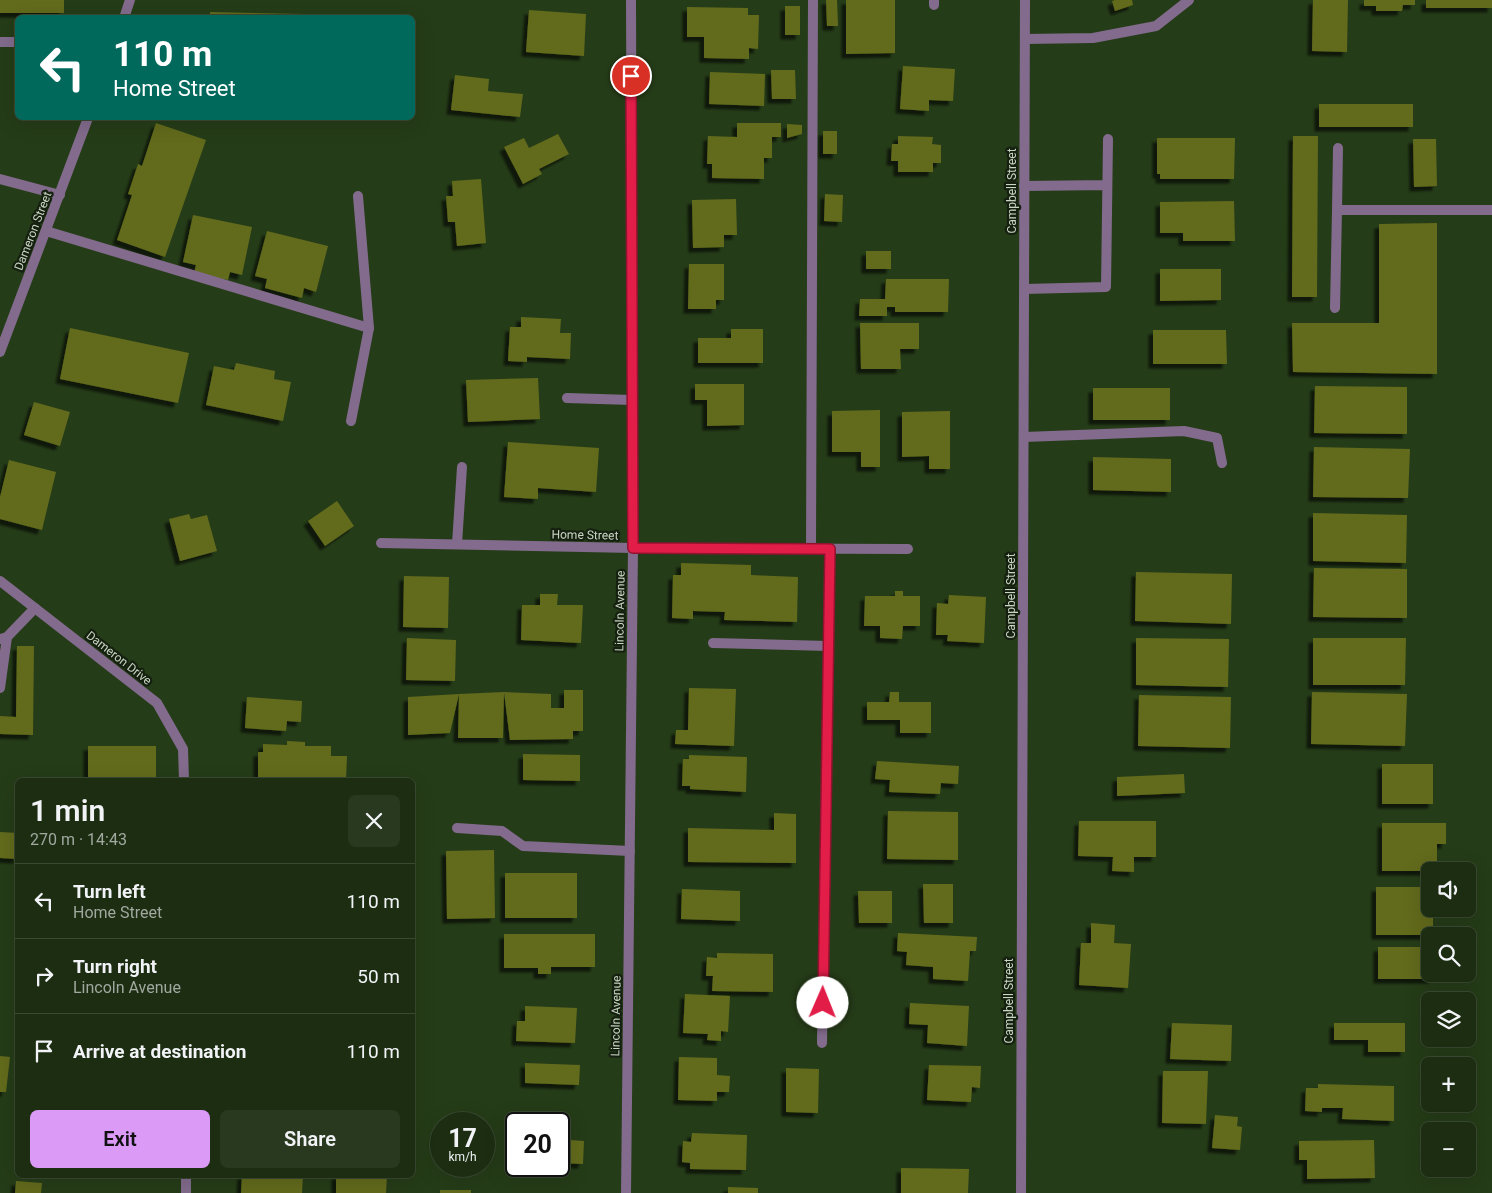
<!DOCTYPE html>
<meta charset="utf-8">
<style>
:root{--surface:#1c2d12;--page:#293920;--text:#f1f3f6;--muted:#a0a89f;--line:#3a4932;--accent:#da9af6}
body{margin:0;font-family:Roboto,sans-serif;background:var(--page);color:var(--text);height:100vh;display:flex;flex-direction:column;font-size:19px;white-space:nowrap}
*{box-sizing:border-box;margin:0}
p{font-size:16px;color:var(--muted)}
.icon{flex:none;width:28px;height:28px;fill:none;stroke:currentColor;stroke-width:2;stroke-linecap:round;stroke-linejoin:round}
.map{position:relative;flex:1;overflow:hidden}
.drawer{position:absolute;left:15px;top:778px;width:400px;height:400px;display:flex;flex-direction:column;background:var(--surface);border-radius:8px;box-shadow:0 5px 20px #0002,0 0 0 1px var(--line)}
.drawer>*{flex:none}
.hud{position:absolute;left:15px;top:15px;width:400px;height:105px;border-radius:8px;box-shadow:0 5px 20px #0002,0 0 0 1px var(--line);background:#00695c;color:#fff;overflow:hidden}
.tools{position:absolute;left:1421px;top:862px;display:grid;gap:10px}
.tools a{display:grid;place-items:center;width:55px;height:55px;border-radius:8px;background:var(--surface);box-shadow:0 5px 20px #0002,0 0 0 1px var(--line);font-size:25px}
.speed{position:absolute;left:430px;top:1112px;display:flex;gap:10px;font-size:25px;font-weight:700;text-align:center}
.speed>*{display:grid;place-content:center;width:65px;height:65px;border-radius:50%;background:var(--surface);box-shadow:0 5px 20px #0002,0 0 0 1px var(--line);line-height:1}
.speed small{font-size:12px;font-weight:400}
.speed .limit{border:2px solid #111;border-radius:8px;background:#fff;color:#111}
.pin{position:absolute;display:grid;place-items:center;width:42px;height:42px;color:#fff;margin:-21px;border:2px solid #fff;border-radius:50%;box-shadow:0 1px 5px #0007}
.me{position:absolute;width:55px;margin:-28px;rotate:1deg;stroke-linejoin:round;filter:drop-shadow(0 0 4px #0008)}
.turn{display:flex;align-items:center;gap:18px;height:105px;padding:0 15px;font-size:22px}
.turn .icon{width:65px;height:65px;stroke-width:2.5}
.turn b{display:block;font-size:35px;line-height:42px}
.round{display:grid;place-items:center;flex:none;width:52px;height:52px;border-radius:8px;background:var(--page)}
.summary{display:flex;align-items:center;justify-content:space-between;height:85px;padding:0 15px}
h1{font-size:30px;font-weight:600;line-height:38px}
.cta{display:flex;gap:10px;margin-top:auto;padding:10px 15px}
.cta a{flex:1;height:58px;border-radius:8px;background:var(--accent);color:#111;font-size:20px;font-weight:600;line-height:58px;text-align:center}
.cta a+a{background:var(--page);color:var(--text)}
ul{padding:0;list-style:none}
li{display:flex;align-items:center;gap:15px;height:75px;padding:0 15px;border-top:1px solid var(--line)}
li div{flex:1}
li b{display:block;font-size:19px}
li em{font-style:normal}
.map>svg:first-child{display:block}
</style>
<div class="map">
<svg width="1492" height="1193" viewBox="0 0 1492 1193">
<defs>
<filter id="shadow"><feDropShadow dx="-4.5" dy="4.5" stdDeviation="1" flood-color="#0009"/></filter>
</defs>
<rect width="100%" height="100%" fill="#253c18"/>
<path fill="#626a1c" filter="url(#shadow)" d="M0 0H64V13H0Z
M826 0H837L838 26H827Z
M846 0H895V53L846 54Z
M1115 0H1132L1133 5 1115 11 1112 1Z
M1313 0H1348L1347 52 1312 51Z
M1364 0H1415V5H1403L1402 11H1376V6H1364Z
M1426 0H1492V8H1426Z
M785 6H800V35H785Z
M687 7 748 8V15H759L758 49 749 48V59L704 58V37H687Z
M529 10 586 14 584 56 526 52Z
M210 12 303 14V18H210Z
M903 66 955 69 953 101 929 100V111L900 109Z
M771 70H795L796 99H772Z
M710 72 765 74 764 106 709 104Z
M455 75 489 79 488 91 523 94 520 117 451 110Z
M1319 104H1413V127H1319Z
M156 123 206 140 165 257 117 240 132 195 128 194 138 164 142 166Z
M737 123H781V137H772V158H764V179L712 178V164H707L708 136 737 137Z
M787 124 802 125V134L787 138Z
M823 131H837V154H823Z
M558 134 569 154 539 169 542 174 523 184 504 147 524 138 529 148Z
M898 136 933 137 932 144 941 145V163H933V172H898V161H891L892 144H898Z
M1293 136H1318L1317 297H1292Z
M1157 138H1235L1234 179H1160V174H1157Z
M1413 139H1436L1437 186 1414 187Z
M481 179 486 243 457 246 455 222H448L446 196H453L452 181Z
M825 194 843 195 842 222 824 221Z
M736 199 737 235H724V247L693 248 692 200Z
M1234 201 1235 241H1183V233H1160V202Z
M193 215 252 227 242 275 230 272 228 280 194 273 196 265 183 262Z
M1437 223V374L1293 372 1292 323H1379V224Z
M267 231 328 246 316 292 304 288 302 298 265 288 267 279 255 276Z
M866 251H891V269H866Z
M689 264H724V300H716V309H688Z
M1160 269H1221V300L1160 301Z
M886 279H949L948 312H895V307H887V316H859L860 299H885Z
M521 317 561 319 560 333H571L570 359 527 357V362L508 361 510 327H521Z
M860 323H919V349H900L901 369H861Z
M70 328 189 353 178 403 60 379Z
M731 329H763V363H698V338H731Z
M1153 330H1226L1227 364H1153Z
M236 363 275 371 274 379 291 382 283 421 206 405 214 366 234 370Z
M538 378 540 419 468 422 466 380Z
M695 384H744V425L707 426V400H695Z
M1315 386 1407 387V434L1314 433Z
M1093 388H1170V420H1093Z
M34 402 70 412 60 446 24 435Z
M880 410V467H861V452H832V411Z
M950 411V469H929V456L902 457V412Z
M508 442 599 448 596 492 538 488V499L504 497Z
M1314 447 1410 449 1408 498 1313 497Z
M1093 457 1171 459V492L1093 490Z
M9 460 56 472 42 530 0 519V497Z
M337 501 354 526 325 546 308 521Z
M1313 513 1407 515 1406 563 1313 561Z
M189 514 191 519 207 515 217 551 180 561 169 519Z
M681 563 751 565V575L798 577 797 622 724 620 725 612 693 611V619L672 618 673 575H681Z
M1314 568 1407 569V618L1313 617Z
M1136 572 1232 574 1231 624 1135 621Z
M404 576 449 577 448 628 403 627Z
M895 591H903V596H920V626H903L902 639 880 638V626H864L865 596H895Z
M540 594H558L557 605H583L581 643 521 640 522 605H540Z
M949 595 986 597 984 643 947 641 948 635H936L937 603 948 604Z
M407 638 456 640 455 681 406 680Z
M1136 638 1229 639 1228 687 1136 685Z
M1313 638H1406L1405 685H1313Z
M17 646H34L33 735 0 734V716L16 717Z
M689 688 736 689 734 746 675 744 676 730H688Z
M564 690H583V731H573V739L510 740 504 692 503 738H458L459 694 450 733 408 735V697L459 694 504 692 551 694V708H564Z
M890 692H899V702H931V733H900V720H867V702H889Z
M1312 692 1407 694 1405 746 1311 744Z
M1139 695 1231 697 1230 748 1138 746Z
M247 697 302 701 301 722 287 721 286 731 245 728Z
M287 741 305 742V746H331V756H347L346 780 258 779V752H263V744L287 745Z
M88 746H156V780H88Z
M523 754 580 755V781L523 780Z
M689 755 747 757 746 792 690 789V786H682L683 759H689Z
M877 761 959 766 958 784 941 783 940 794 889 792 890 780 875 779Z
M1382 764H1433V804H1382Z
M1184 774 1185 793 1117 796V777Z
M888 811 958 812V860L887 859Z
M774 813 796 814V863L688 862V828L774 830Z
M1079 821H1156V857H1134V872L1112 871 1113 857 1078 856Z
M1382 823H1446V844H1437V871H1382Z
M0 832 18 833V859L0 858Z
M494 850 495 918 447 919 446 851Z
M505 873H577V918H505Z
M923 884H953V923H924Z
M1376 887H1430V909H1433V935H1376Z
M682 889 740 891V921L681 919Z
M858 891H892V923H859Z
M1091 923 1115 925 1114 943 1131 944 1128 988 1079 985 1081 943H1091Z
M898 933 977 937 976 951H970L968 981 933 979V967L906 965 907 952 897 951Z
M504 934H595V967H551V974H538V968H504Z
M1378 947H1430V974H1433V979H1378Z
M717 953 773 954V992L712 991 713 976H706L707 957 717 958Z
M685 994 730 996 728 1032 721 1031V1041L707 1040 708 1034 683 1033Z
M910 1003 969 1006 967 1046 927 1043 928 1025 909 1024Z
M525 1006 577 1008 575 1043 516 1041 517 1021H525Z
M1172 1023 1232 1025 1231 1061 1170 1059Z
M1334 1023H1405V1052H1368V1040H1334Z
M0 1056 10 1057 6 1092H0Z
M679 1057 717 1058V1075L730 1076 729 1092H717V1101L678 1100Z
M525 1063 580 1065 579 1085 525 1083Z
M929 1065 981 1066 980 1088 972 1087 971 1102 927 1100Z
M786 1068 819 1069 818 1113 786 1112Z
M1163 1071H1208L1206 1124 1162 1123Z
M1318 1084 1394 1086V1121L1342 1119 1343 1108H1322V1112L1305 1111 1306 1088H1318Z
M1215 1115 1238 1117 1237 1126 1242 1127 1240 1150 1212 1148Z
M559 1129 571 1130 570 1140 584 1141 583 1164 559 1163Z
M692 1133 747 1135 746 1170 690 1169V1163L682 1162 683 1141 691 1142Z
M1374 1140 1375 1178 1307 1179V1160H1299V1141Z
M901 1168 969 1169 968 1193H901Z
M242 1175H303L302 1193H241Z
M336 1175H387L386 1193H336Z
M16 1181 42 1183 41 1193H15Z
M728 1187 758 1188V1193H728Z
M440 1190H471V1193H440Z"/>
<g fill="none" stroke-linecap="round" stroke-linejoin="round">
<path stroke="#826b8c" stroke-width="10" d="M934 5V0
M1025 39 1093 38 1156 26 1189 0
M0 42H18
M0 179 60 195
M1024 186 1107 185
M1337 210 1338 148
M1024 289 1106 287 1108 139
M1335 308 1337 210H1492
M567 398 632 400
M351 421 369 328 358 196
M1024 437 1184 431 1217 438 1222 463
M457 544 462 467
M811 549 813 0
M1 639 7 637 35 608
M713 643 828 646
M0 688 7 637
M457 828 502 831 523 846 630 851
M822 1043 830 549"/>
<path stroke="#826b8c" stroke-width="10" d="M124 18 130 0
M46 231 369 328
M0 352 88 118
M381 543 633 548 908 549
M0 581 157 703 183 749 184 780
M186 1175V1193
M626 1193 633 548 631 0
M1021 1193 1025 0"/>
</g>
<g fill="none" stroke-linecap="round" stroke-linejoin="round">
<g stroke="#92132f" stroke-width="12">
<path id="route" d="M631 76 633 548 830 549 823 1003"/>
</g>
<use href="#route" stroke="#e11d48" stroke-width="9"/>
</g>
<g text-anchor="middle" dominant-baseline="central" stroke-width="4.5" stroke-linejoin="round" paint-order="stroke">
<g font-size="12" fill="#c9d7c2" stroke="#152010">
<text transform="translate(1012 191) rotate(-90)">Campbell Street</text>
<text transform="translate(33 231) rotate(-69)">Dameron Street</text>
<text transform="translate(585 535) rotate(1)">Home Street</text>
<text transform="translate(1011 596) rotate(-90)">Campbell Street</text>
<text transform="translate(620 611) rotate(-89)">Lincoln Avenue</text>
<text transform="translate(119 658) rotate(38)">Dameron Drive</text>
<text transform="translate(1009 1001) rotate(-90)">Campbell Street</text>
<text transform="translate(616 1016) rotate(-89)">Lincoln Avenue</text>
</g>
</g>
</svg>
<div class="tools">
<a><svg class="icon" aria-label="sound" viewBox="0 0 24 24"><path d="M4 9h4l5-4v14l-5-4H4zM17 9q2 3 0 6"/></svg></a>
<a><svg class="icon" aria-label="search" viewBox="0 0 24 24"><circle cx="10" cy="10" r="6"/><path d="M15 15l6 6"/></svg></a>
<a><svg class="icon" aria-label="layers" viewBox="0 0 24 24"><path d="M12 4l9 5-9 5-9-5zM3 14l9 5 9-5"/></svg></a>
<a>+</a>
<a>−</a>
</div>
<div class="speed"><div>17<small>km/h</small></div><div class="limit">20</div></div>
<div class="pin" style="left:631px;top:76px;background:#d93025"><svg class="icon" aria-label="arrive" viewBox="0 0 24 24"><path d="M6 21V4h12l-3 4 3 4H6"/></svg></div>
<svg class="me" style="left:823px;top:1003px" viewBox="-20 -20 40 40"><circle r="19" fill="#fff"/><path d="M0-13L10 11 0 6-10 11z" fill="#e11d48"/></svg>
<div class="hud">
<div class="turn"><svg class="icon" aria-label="left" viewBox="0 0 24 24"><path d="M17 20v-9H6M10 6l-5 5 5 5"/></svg><div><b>110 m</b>Home Street</div></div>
</div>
<section class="drawer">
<div class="summary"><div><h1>1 min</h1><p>270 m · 14:43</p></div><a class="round"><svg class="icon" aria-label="close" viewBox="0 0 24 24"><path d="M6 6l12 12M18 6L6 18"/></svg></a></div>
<ul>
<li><svg class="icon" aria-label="left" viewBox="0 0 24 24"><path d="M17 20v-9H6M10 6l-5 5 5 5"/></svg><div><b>Turn left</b><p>Home Street</p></div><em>110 m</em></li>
<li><svg class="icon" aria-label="right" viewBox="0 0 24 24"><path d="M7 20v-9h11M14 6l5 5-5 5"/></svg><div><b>Turn right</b><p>Lincoln Avenue</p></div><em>50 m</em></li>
<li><svg class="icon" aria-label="arrive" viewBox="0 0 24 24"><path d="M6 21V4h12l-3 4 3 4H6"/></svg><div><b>Arrive at destination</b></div><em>110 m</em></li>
</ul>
<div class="cta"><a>Exit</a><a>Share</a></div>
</section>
</div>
